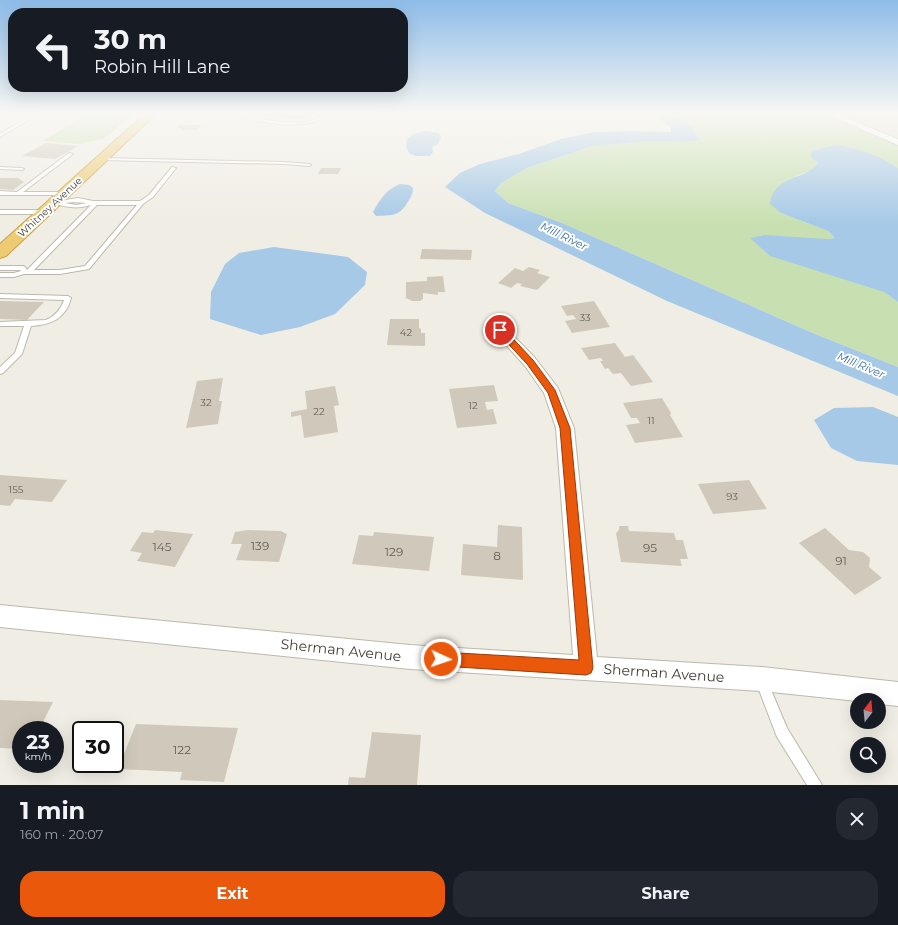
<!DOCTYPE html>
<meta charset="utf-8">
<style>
:root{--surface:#171b24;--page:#242831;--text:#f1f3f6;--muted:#9ea1a6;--accent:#ea580c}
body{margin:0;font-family:Montserrat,sans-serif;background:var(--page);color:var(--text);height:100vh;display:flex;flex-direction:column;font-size:15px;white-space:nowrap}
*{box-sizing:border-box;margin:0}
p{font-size:13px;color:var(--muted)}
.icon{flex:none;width:22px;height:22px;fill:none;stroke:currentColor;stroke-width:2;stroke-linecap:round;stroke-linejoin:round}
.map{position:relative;height:785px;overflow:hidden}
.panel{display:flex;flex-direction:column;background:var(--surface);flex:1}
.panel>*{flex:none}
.top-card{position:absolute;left:8px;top:8px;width:400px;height:84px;border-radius:16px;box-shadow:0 4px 16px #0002;background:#171b24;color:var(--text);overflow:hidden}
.needle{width:26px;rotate:16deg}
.controls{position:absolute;left:850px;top:693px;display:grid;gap:8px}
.controls a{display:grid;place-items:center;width:36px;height:36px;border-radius:50%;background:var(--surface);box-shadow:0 4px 16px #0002;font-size:20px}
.speed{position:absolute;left:12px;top:721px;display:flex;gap:8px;font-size:20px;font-weight:700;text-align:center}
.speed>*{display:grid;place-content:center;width:52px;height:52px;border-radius:50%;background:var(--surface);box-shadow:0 4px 16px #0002;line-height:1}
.speed small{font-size:10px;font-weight:400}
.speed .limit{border:2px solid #111;border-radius:6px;background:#fff;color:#111}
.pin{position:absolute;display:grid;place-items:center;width:34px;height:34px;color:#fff;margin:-17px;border:2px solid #fff;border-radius:50%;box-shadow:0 1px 4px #0007}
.me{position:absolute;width:44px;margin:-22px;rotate:93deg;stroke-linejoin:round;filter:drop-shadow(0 0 3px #0008)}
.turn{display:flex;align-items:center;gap:14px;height:84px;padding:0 20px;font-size:18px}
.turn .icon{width:52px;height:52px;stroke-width:2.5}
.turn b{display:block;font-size:28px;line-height:34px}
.round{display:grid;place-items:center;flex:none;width:42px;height:42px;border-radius:16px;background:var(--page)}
.summary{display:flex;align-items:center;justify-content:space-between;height:68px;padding:0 20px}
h1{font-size:24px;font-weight:700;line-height:30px}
.button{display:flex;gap:8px;margin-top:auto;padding:8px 20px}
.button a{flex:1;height:46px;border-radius:16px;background:var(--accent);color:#fff;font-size:16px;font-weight:700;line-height:46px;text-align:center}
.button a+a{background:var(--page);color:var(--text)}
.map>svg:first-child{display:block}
</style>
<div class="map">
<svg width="898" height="785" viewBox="0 0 898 785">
<rect width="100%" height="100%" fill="#f0ede4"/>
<path fill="#e7e2cf" d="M839 113H898V137Z"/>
<path fill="#c8e0b1" d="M88 113H136L103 139 79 144 43 141Z
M670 113H819L898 146V168C872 151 842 141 812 151L810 156 818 163 814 169 796 176 781 213 828 231 835 238 827 239 884 292 898 302V367L815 334 562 223 508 203 495 191 501 183 527 168 593 146 649 141 687 142 691 125Z"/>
<path fill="#a6c9e7" d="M648 113 672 114 691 125 699 140 687 142 649 141 593 146 527 168 501 183 495 191 508 203 562 223 815 334 898 367V396L667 301 485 213 445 187 460 173 480 164 519 154 561 139 595 132 634 131 671 132V128L659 118Z
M424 131 439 133 441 137 438 144 432 147 433 152 430 156H416L409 153 406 146 407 139 414 134Z
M835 145C858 148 879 155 898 168V302L884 292 770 256 750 238 765 235 827 239 835 238 828 231 781 213 770 204C773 175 807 180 818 163L810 156 812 151Z
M400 184 409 185 413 188C413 194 411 197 407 203 399 217 391 215 376 216L373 212C381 198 386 190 400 184Z
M274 247 348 257 367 272 365 285 335 314 300 327 261 335 210 319 211 292 225 264 239 253Z
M873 407 898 417V465L857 461 831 448 814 420 834 408Z"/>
<path fill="#d0c9bb" d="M256 113H312L307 118 295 119 254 115Z
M179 125H201L196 130H181L182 128H176Z
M46 143 57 144 78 146 55 159 22 156Z
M321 168H341L338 174H318Z
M0 178H18L24 182 13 190 0 189Z
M422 249 472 250 471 260 420 259Z
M529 267 540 270 537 273 550 277 537 290 520 286 522 284 517 283 511 288 498 283 515 268 523 271Z
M443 276 445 292H438V295L423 293V299L420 301H412L406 298V282L427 281V277Z
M0 301 44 302 27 320 0 319Z
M594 301 610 327 572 333 565 321 576 319 573 315 567 316 561 306Z
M390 319H419V328L421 329V333H425V346L387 345Z
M615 343 625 357 633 355 653 382 631 386 621 373 613 374 608 368 605 369 600 361H603L601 358 589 360 581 348Z
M223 378 219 401H222L218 424 186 428 197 381Z
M494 385 498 401 485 402 487 410 493 409 497 424 457 428 449 389Z
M335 386 339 405 334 406 338 432 304 438 301 415 291 417V412L307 409 305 391Z
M662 398 671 413 670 415 683 437 635 443 626 425 640 423 637 418H631L623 403Z
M0 475 67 480 52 502 15 499 10 506 0 505Z
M749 480 767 509 713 514 698 484Z
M498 525 522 527 523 580 461 575 463 544 497 547Z
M619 526H628L629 531 674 533 676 540H683L688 559H680L682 566 621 562 616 533 619 530Z
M825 528 849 550 863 552 870 558 869 567 882 578 855 595 799 543Z
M155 530 193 534 175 567 137 561 142 553 130 551 142 532 153 533Z
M248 530 281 531 287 534 279 562 236 560 242 544H231L235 532Z
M374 532 434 537 429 571 352 564 359 535 373 536Z
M0 700 53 702 39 730H21V749L0 748Z
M136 724 238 728 224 782 180 780 182 772 118 769Z
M372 732 421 735 417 785H348L349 777 365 778Z"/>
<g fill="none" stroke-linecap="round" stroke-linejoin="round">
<g stroke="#bdb8ab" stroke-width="2">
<path id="lane" d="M35 113H40L0 137V134Z
M240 113H244V115C263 120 292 125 311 121 318 119 323 113 331 113 310 132 266 123 241 117Z
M69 153 73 154 23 192H64L66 193V195H0V191L17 192Z
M102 158 284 162 309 164 311 165 309 166 284 164 100 160V159Z
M0 167 22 168 24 169 22 170 0 169Z
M172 167 176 168 153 197 143 204 89 269 60 274H24L14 277H0V273H14L21 271 20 270H0V266H23L25 267 27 270 91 205C74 210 68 206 52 204V202L78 198 93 201H140L149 195ZM73 202 87 203 76 205 65 203ZM97 205H137L85 266 60 270H34Z
M0 210H43L46 212 43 214H0Z
M0 294 68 296 71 298C66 319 50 325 31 326L22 354 3 373 0 374V367L15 353 24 326H0V322L46 320C55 316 61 309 64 300L0 298Z
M762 676 766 678 787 728 822 785H807L777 737 756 682 758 678Z"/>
</g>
<g stroke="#bdb8ab" stroke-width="2">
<path id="street" d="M824 113H835L898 139V145Z
M500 326 505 327 535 358 558 388 574 428 597 657 761 667 898 682V706L879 704V700L857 701 761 691 410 669 0 627V605L410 645 573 655 556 428 544 393 525 366 493 330 495 327Z"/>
</g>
<g stroke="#caa044" stroke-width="2">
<path id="highway" d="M146 113H157L6 256 0 258V244Z"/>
</g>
<use href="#lane" fill="#fff" fill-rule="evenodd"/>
<use href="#street" fill="#fff" fill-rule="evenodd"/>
<use href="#highway" fill="#edcb72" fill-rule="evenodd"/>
</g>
<linearGradient id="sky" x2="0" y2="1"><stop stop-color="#8dbce8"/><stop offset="0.51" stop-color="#f8f7f3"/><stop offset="1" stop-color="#f8f7f3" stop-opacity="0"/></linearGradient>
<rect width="898" height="223" fill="url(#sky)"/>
<path fill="#ea580c" stroke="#983908" d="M500 327 503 328 533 360 555 390 570 428 593 668 591 673 586 675 441 666 436 664 434 659 436 654 441 652 579 660 560 428 548 393 527 364 497 332V328Z"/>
<g text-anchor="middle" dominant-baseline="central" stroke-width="4" stroke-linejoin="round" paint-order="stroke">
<g font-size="10" fill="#413d35" stroke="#fff">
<text transform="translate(50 207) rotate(-43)">Whitney Avenue</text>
</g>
<g font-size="10" fill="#656056">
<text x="585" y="317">33</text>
<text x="406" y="332">42</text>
<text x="206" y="402">32</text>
<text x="473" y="405">12</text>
<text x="319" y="411">22</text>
<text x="651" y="420">11</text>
<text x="16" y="489">155</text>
<text x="732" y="496">93</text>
</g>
<g font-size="11" font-style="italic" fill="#3b70a0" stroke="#fff">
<text transform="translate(564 236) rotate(26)">Mill River</text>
<text transform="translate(861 365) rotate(23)">Mill River</text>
</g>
<g font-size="12" fill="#656056">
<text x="260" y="545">139</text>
<text x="162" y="546">145</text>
<text x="650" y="547">95</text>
<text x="394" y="551">129</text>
<text x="497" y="555">8</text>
<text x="841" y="560">91</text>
<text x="182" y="749">122</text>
</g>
<g font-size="14" fill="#413d35" stroke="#fff">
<text transform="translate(341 650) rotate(6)">Sherman Avenue</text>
<text transform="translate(664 673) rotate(4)">Sherman Avenue</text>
</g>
</g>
</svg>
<div class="controls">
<a><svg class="needle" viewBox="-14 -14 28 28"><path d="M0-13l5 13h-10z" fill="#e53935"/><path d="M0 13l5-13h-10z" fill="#9ea1a6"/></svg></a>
<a><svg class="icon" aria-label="search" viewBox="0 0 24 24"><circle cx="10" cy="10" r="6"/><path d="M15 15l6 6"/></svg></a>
</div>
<div class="speed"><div>23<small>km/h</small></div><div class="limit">30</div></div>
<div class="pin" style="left:500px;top:330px;background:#d93025"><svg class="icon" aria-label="arrive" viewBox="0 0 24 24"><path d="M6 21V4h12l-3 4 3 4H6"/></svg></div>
<svg class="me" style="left:441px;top:659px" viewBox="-20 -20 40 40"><circle r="17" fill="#ea580c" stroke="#fff" stroke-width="3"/><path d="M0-11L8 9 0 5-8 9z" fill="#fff"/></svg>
<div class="top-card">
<div class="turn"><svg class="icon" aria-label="left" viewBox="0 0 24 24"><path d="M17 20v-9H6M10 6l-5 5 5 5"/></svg><div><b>30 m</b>Robin Hill Lane</div></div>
</div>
</div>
<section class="panel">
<div class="summary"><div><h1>1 min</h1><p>160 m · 20:07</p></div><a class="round"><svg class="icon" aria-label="close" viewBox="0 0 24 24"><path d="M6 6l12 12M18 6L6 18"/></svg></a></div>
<div class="button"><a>Exit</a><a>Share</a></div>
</section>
